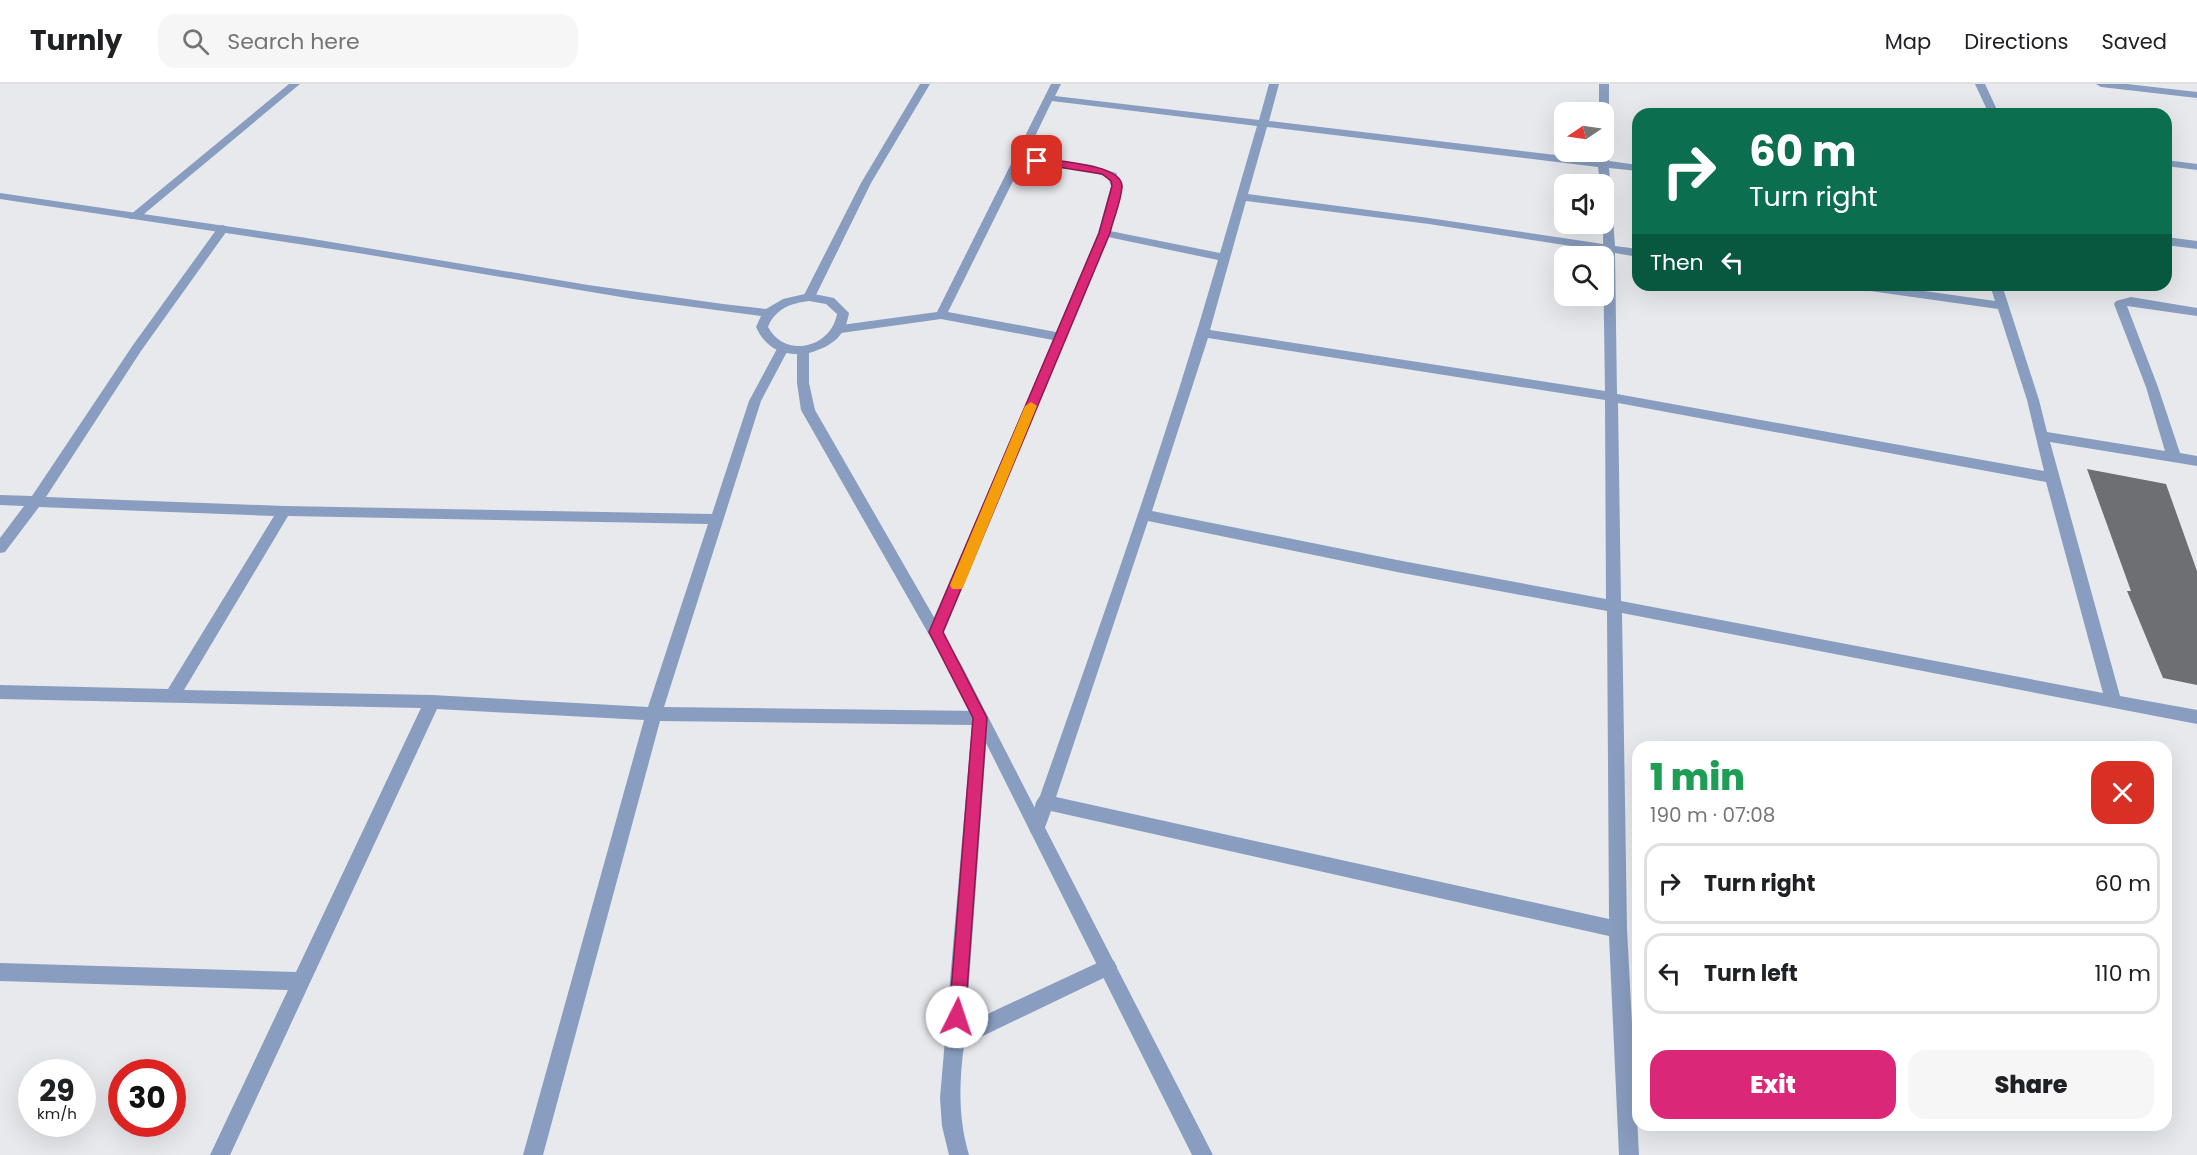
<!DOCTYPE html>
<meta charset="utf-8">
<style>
:root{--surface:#fff;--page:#f6f6f6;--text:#202124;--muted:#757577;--line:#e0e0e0;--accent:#db2777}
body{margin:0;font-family:Poppins,sans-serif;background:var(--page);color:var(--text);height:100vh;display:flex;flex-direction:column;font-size:22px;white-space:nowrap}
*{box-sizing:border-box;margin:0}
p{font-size:20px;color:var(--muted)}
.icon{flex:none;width:33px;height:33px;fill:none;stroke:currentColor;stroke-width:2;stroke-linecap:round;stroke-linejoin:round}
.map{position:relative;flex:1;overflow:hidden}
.details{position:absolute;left:1632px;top:657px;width:540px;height:390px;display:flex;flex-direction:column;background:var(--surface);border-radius:18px;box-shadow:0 6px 24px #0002}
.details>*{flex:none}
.banner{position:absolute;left:1632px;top:24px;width:540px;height:183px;border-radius:18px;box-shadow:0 6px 24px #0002;background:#0b6e4f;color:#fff;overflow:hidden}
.needle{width:39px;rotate:257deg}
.controls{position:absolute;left:1554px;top:18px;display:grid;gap:12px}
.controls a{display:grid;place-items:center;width:60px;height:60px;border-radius:12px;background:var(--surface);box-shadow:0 6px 24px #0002;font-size:30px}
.speed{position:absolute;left:18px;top:975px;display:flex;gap:12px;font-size:30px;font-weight:700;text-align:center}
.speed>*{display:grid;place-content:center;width:78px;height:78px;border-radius:50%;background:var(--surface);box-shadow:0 6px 24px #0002;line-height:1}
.speed small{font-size:15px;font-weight:400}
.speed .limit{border:9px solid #d22;background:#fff;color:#111}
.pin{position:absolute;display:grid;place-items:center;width:51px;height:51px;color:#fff;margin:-26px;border-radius:12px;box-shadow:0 3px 9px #0006}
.me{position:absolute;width:66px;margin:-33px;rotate:4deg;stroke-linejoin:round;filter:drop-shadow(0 0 4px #0008)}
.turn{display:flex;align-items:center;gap:21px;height:126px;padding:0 18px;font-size:27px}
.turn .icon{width:78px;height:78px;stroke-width:2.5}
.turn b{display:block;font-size:42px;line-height:51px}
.then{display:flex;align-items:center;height:57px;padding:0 18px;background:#0003;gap:12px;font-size:22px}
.round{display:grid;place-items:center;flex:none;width:63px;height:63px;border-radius:18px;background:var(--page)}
.summary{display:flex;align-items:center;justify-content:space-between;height:102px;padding:0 18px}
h1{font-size:36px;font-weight:800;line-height:45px;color:#1e9e55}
.primary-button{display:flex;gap:12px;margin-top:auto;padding:12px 18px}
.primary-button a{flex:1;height:69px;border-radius:18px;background:var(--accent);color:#fff;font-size:24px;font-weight:800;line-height:69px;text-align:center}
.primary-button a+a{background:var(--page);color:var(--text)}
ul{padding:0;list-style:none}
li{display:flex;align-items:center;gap:18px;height:81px;margin:0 12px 9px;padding:0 6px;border:3px solid var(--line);border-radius:18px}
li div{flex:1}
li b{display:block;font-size:22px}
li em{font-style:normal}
header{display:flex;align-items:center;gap:36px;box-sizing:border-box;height:84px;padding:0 30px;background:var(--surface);border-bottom:2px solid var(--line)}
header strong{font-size:28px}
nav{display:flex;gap:33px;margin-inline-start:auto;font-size:21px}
.search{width:420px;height:54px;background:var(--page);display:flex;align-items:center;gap:15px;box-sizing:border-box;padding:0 21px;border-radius:18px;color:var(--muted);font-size:22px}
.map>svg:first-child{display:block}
</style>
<header>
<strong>Turnly</strong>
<div class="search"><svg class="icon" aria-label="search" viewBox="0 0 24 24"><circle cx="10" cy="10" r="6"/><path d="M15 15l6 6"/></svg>Search here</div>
<nav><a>Map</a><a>Directions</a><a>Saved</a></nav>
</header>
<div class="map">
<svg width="2197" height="1071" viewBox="0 0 2197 1071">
<rect width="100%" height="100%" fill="#e7e9ed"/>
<path fill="#6d6f72" d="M2087 385 2166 400 2197 487V601L2163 594 2127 507H2131Z"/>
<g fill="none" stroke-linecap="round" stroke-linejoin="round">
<path fill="#889dbf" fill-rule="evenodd" d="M289 0H300L138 135H130V131Z
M920 0H930L871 99 815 213 813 216H805L803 213 861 99Z
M1051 0H1061L1055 12 1259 36 1269 0H1279L1269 37 1598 76V68H1604V65L1608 68 1609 77 1638 81V87L1609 84 1615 162 1638 165V173L1615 169 1617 310 2044 387 2027 316 1998 225 1856 205 1850 201H1882L1995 217 1990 201H2002L2039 316 2047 348 2165 367 2146 303 2114 220 2116 217 2131 213 2197 224V232L2127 222 2158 303 2180 369 2197 372V382L2050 358 2120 612 2197 626V640L1622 529 1627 845 1639 1071H1619L1609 852 1051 727 1043 749 1037 752 1031 749 1029 744 1036 718 1040 712C1102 535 1166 357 1218 176L1108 153 944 548 941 552H931L928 548 1053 256 941 235 841 249 835 245 841 241 937 228ZM1052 17 1257 42 1220 169 1110 147 1123 102 1116 89 1092 81 1025 73ZM1267 43 1598 83 1600 100H1604L1603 160 1429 134 1248 110ZM1022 79 1079 85 1108 93 1111 102 1098 149 1056 248 948 228ZM1246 117 1429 140 1603 167 1605 307 1210 246ZM1208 254 1605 316 1606 515 1397 476 1152 427ZM1618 319 2046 398 2103 609 1621 517ZM1148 437 1397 488 1607 527 1609 835 1056 713Z
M1599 0H1609V35L1604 38V28H1599Z
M1975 0H1985L1999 30H1989Z
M2096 0H2127L2197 8V14L2101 3Z
M2166 76 2197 80V86L2166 82Z
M223 141 229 144 141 267 46 413 284 422 712 430 749 317 779 261H787L789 264 761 317 664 623 980 627 986 629 988 634 966 940 1108 874 1114 877 1117 883 1114 889 964 961C959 999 958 1034 969 1071H949L942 1042 940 1014 972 641 660 637 543 1071H523L644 636 437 625 230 1071H210L288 906 0 897V879L296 888 421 624 0 615V601L168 605 274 432 39 423 5 468 0 469V454L24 422 0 421V411L32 412 133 261 219 142ZM288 432 708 440 648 623 432 611 184 606Z
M2166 153 2197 157V165L2166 161Z"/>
<path fill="#889dbf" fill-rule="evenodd" d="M0 109 307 154 588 201 723 220 766 225 783 215 809 209 834 214 849 229C845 253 832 262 809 269V299L815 326 962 582 1213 1071H1192L952 591 801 326 797 299V270C776 270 764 260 756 243L761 232 633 215 358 169 0 115ZM809 217 826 220 837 230C831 264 785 275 768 243 775 225 791 219 809 217Z"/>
</g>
<path fill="#db2777" stroke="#8e194d" stroke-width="1.5" d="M1037 74C1054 77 1124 80 1122 103 1121 118 1113 135 1110 149L943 548 987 634 965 933 963 939 957 941 951 939 949 933 973 634 929 548 1099 149 1112 102 1111 97 1102 90 1033 79 1032 77Z"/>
<path fill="#f59e0b" d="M1031 318 1037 322 964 501 962 505H952L950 501 1025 322Z"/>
</svg>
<div class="controls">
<a><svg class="needle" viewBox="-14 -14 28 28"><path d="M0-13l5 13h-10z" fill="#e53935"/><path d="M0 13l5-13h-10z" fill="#757577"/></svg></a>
<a><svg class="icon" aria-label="sound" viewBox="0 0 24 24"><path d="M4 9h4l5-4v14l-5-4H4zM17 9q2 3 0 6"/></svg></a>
<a><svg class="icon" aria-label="search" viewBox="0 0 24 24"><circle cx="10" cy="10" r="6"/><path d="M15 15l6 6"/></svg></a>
</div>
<div class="speed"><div>29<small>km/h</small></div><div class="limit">30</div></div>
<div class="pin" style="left:1037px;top:77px;background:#d93025"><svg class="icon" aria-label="arrive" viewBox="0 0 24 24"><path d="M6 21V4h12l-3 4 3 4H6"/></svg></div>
<svg class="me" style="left:957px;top:933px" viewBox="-20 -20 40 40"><circle r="19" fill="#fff"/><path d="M0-13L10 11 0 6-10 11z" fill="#db2777"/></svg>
<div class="banner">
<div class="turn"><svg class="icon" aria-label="right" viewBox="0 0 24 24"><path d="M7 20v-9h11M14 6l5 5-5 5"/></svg><div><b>60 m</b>Turn right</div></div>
<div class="then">Then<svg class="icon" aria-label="left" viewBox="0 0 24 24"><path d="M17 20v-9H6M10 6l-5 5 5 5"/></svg></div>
</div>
<section class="details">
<div class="summary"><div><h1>1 min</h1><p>190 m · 07:08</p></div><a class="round" style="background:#d93025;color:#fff"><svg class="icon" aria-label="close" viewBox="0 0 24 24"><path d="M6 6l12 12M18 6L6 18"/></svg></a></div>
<ul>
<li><svg class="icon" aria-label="right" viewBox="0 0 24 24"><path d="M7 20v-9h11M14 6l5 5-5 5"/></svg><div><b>Turn right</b></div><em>60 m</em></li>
<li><svg class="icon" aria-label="left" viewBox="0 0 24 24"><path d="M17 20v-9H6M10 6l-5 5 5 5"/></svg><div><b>Turn left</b></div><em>110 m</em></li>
</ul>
<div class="primary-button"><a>Exit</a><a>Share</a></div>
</section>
</div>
